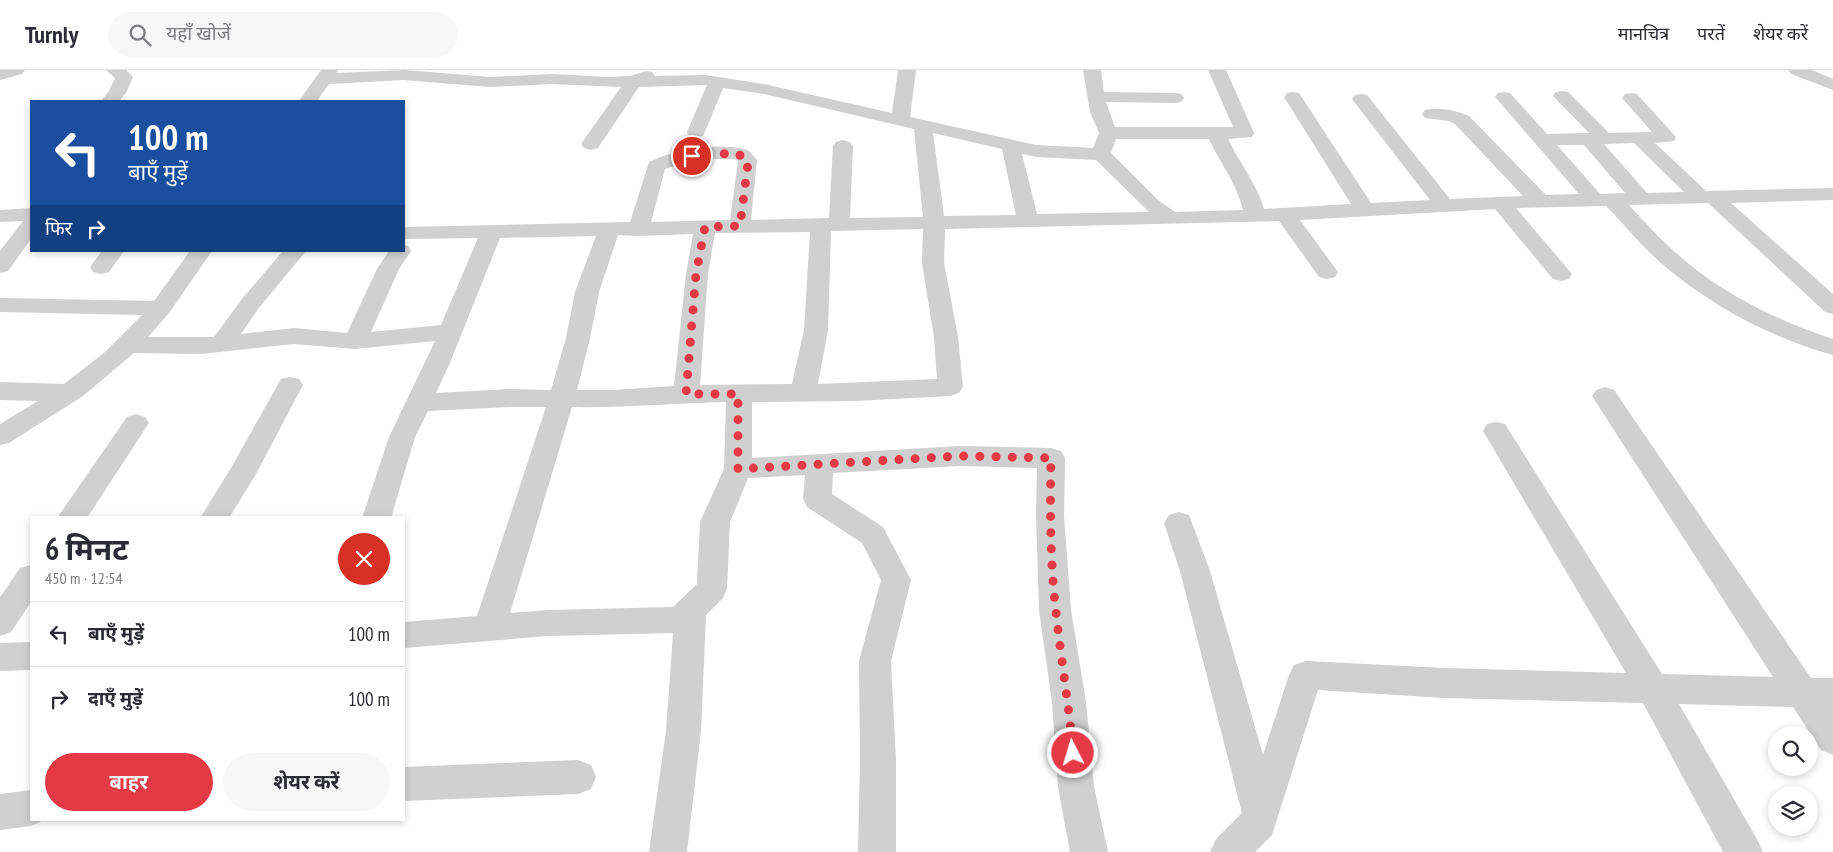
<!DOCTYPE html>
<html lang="hi">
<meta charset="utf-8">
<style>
:root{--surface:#fff;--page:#f7f7f7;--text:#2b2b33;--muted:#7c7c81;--line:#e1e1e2;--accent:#e63946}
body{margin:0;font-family:"PT Sans Narrow","Noto Sans Devanagari",sans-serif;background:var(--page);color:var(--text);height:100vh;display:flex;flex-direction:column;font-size:19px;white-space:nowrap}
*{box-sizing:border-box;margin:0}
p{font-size:16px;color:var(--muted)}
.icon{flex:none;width:28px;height:28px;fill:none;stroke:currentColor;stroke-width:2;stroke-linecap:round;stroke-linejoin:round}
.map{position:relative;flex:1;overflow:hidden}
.drawer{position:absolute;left:30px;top:446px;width:375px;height:305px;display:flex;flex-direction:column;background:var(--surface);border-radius:0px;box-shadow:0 2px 8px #0003}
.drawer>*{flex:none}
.banner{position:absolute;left:30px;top:30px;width:375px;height:152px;border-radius:0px;box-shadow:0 2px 8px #0003;background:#1a4fa0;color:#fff;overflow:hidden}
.fabs{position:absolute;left:1768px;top:656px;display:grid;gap:10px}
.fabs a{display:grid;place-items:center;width:50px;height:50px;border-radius:50%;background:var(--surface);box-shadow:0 2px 8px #0003;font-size:25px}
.pin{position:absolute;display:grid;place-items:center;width:42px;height:42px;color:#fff;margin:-21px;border:2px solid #fff;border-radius:50%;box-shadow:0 1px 5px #0007}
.me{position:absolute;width:55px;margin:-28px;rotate:355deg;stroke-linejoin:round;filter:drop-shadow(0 0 4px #0008)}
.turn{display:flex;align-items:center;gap:18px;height:105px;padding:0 15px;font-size:22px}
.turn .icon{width:65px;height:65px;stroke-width:2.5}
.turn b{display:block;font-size:35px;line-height:42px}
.then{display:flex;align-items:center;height:48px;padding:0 15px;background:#0003;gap:10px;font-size:19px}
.round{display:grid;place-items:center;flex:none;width:52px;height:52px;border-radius:26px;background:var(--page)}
.headline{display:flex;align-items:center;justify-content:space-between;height:85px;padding:0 15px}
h1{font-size:30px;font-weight:700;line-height:38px}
.cta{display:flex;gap:10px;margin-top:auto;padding:10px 15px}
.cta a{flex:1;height:58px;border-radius:30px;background:var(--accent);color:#fff;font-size:20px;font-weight:700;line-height:58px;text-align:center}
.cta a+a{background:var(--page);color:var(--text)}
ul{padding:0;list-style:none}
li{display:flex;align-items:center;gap:15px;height:65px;padding:0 15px;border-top:1px solid var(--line)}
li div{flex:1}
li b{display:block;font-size:19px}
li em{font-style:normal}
header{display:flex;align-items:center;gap:30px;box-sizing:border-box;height:70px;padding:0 25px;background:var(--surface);border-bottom:1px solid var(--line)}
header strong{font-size:24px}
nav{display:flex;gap:28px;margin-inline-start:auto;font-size:18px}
.search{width:350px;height:45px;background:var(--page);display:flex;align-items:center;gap:12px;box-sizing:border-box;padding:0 18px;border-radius:28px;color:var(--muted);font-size:19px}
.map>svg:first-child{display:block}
</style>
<header>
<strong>Turnly</strong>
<div class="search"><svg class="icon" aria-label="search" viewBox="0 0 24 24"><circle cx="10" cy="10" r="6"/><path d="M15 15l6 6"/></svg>यहाँ खोजें</div>
<nav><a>मानचित्र</a><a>परतें</a><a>शेयर करें</a></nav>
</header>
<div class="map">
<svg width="1833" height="782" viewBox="0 0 1833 782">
<rect width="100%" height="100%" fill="#fff"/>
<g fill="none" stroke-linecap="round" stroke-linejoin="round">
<path fill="#d0d0d0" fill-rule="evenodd" d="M0 0H25L22 4 0 10Z
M106 0H126L133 7 126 23 119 31H101L109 21 115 8Z
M321 0H339L336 3 405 0 490 7 552 4 608 7 630 6 646 1 652 2 655 6 705 5 764 14 892 43 898 0H916L910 47 1036 75 1093 78 1099 63 1090 42 1083 0H1101L1104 22 1175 23 1181 24 1184 28 1181 32 1175 33 1106 32 1115 57H1233L1208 0H1226L1254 63 1252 67 1228 69C1239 92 1257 114 1264 139L1351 134 1284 27 1287 23 1293 22 1299 23 1371 133 1430 130 1355 33 1352 29 1355 25 1361 24 1367 25 1450 129 1523 126 1455 54 1449 51 1425 48 1422 44 1425 40C1439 37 1455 40 1469 46L1546 125 1579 124 1495 27 1498 23 1504 22 1510 23 1547 64 1589 63 1553 26 1556 22 1562 21 1568 22 1609 63 1652 62 1622 28 1625 24 1631 23 1637 24 1676 67 1674 71 1655 73 1706 121 1833 118V130L1731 133 1833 224V244L1825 242 1708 133 1629 135C1644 151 1659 168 1675 182 1719 222 1777 251 1833 269V285C1771 268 1711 236 1662 194 1642 177 1625 155 1606 136L1516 138 1572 204 1569 209 1561 211 1553 209 1495 139 1300 150 1338 202 1335 207 1327 209 1319 207 1279 151 945 159 944 193 958 267 963 317 959 323 950 326 856 331 752 332V388L960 376 1051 378 1061 381 1065 388 1064 446 1071 540 1086 632 1094 717 1108 782H1070L1058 717 1052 632 1039 540 1036 446 1037 398 960 396 833 403 832 424 883 457 911 510 891 591 896 691V782H858L860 691 859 591 881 510 862 473 807 437 803 429 805 405 748 408 730 452 727 519 723 528 706 545 701 661 687 782H649L666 661 673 563 548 566 404 578V552L477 546 546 337H510L428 341 415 367 391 448H362L389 367 435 271 355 279 294 274 201 284 134 283 83 326 9 373 0 375V354L38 331 0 330V312L64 314 105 282 142 245 0 242V228L154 231 190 181H212L169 243 148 267H214L242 229 283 181H306L258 239 241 264 294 258 347 263 377 199 389 181H404V175L408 176 411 181 399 199 371 262 441 255 478 168 404 169V157L630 152 649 92C677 79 718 72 748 80L757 90 751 150 829 148 833 76 836 72 843 70 850 72 853 76 850 148 923 147 914 59 764 24 723 18 705 62 703 66 696 68 689 66 687 62 707 15 639 17 598 78 591 80 584 78 581 74 621 17 552 14 490 17 403 10 329 14 317 31H299ZM933 63 1002 79 1016 145 944 146ZM1116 69H1209C1220 93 1237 114 1243 140L1175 142 1158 130 1111 83ZM1634 73 1684 122 1647 123 1604 74ZM1557 75H1584L1625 123 1600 124ZM1022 84 1036 87 1096 90 1149 142 1037 144ZM711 89H734L738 91 730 150 651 152 665 99 684 93ZM923 159 922 193 934 267 937 309 818 314 828 260 831 161ZM810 162 804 260 792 314 700 315 708 204 715 163ZM693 164 686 204 674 316 614 320H577L590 268 599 222 618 165 638 166ZM596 166 575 222 566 268 551 320 510 319 436 323 449 295 500 168ZM726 332 724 399 700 452 697 514 673 537 548 540 510 543 572 337C624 338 675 333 726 332Z
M1788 0H1812L1833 9V20L1791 4Z
M31 138V169L8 201 0 203V181L23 151 0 152V140Z
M102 181H124L109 202 101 204 93 202 90 197Z
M290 307 299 309 303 315 256 404 229 448H200L231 398 281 309Z
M1605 317 1614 320 1811 608H1833V685L1821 680 1793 637 1679 634 1757 769 1763 782H1723L1643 633 1444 628 1318 620 1272 765 1255 782H1210L1216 769 1242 743 1180 501 1164 453 1169 445 1179 442 1189 445 1210 501 1263 685 1289 605 1294 595 1306 591 1444 598 1626 603 1483 361 1487 354 1496 352 1505 354 1662 604 1773 607 1592 326 1596 320Z
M136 344 145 347 149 353 87 448H57L127 347Z
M31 495V532L11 562 0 566V527L20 498Z
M31 572V600L0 601V573Z
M578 690 591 695 596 707 591 719 578 724 404 731V697Z
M31 720V750H44L31 756 0 760V724Z"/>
</g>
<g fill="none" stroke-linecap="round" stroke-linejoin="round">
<path stroke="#e63946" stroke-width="9" stroke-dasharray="0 16.2" d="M692 86 735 83 746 88 748 93 740 156 705 157 696 204 686 324H738V399L960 386 1051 388C1050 439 1050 491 1056 542 1061 589 1069 635 1073 683"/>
</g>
</svg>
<div class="fabs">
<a><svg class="icon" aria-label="search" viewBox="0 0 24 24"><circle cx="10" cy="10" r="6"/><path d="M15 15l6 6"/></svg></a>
<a><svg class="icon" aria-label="layers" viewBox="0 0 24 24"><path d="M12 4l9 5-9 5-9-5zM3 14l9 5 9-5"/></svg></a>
</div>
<div class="pin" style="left:692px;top:86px;background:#d93025"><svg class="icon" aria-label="arrive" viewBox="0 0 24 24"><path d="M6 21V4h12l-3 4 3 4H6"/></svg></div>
<svg class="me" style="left:1073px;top:683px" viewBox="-20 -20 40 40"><circle r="17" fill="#e63946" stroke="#fff" stroke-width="3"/><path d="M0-11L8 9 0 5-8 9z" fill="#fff"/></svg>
<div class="banner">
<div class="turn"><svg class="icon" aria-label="left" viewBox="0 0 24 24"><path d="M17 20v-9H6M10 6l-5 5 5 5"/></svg><div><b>100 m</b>बाएँ मुड़ें</div></div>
<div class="then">फिर<svg class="icon" aria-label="right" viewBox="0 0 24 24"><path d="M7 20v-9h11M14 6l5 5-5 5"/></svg></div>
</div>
<section class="drawer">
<div class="headline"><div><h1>6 मिनट</h1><p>450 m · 12:54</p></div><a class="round" style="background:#d93025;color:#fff"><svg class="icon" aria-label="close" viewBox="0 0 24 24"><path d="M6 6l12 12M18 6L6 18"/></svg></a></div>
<ul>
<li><svg class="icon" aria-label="left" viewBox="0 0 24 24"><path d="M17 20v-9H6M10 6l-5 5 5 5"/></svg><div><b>बाएँ मुड़ें</b></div><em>100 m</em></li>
<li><svg class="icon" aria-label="right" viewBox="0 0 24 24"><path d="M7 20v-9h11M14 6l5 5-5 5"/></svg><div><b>दाएँ मुड़ें</b></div><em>100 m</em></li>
</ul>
<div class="cta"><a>बाहर</a><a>शेयर करें</a></div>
</section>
</div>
